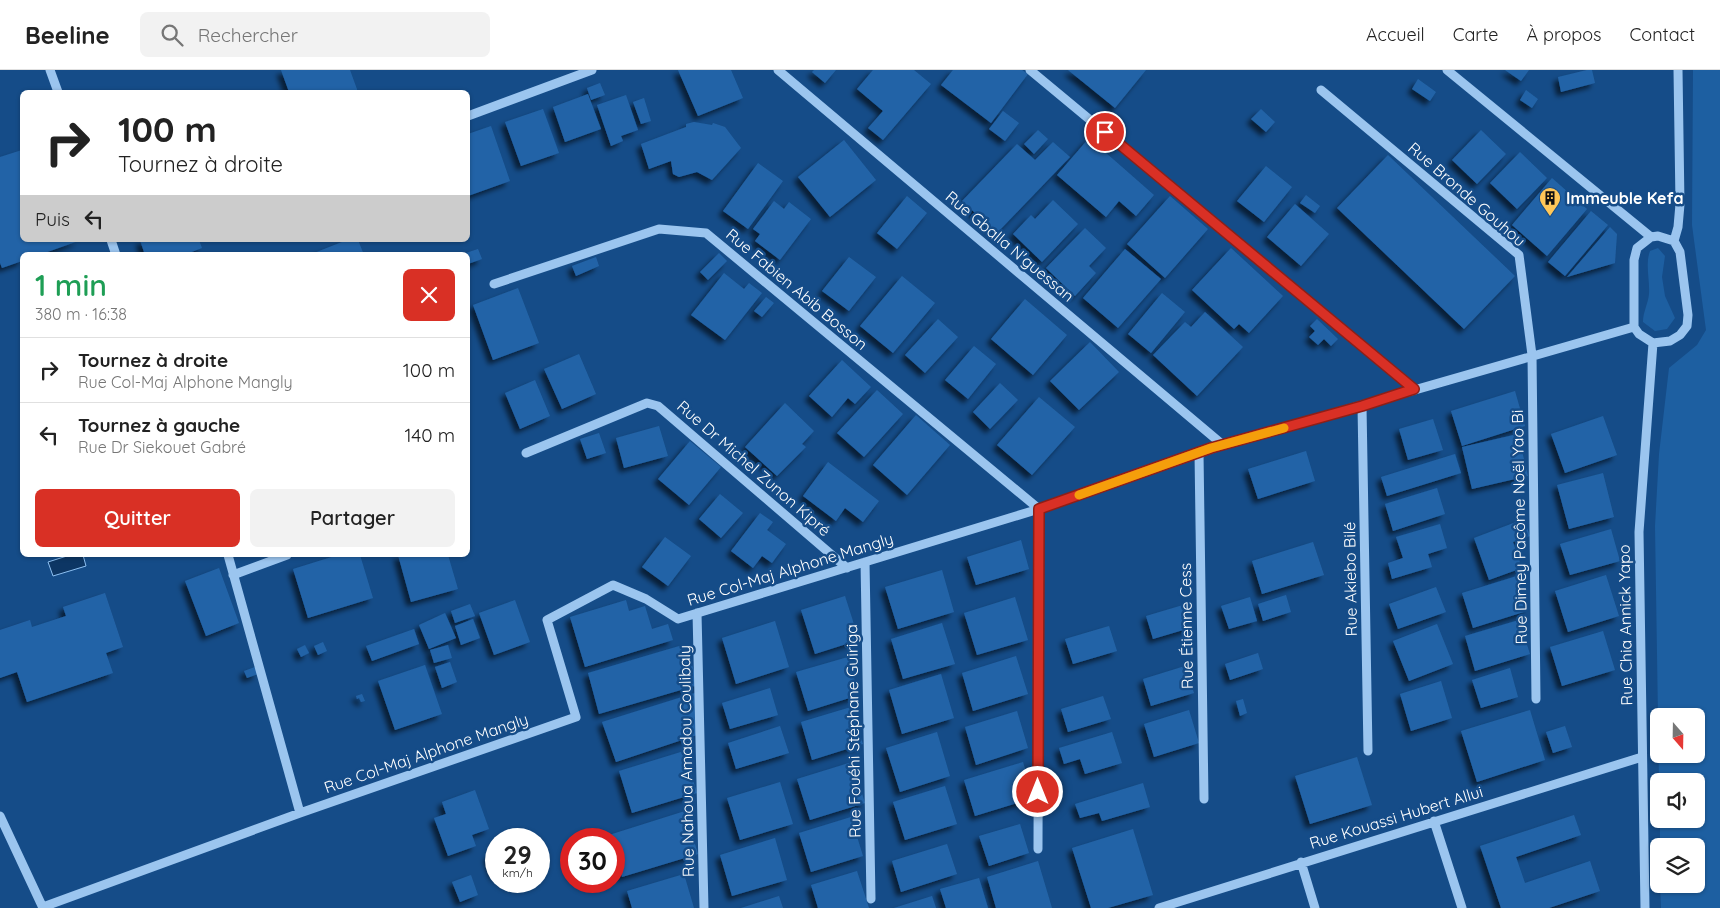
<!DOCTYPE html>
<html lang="fr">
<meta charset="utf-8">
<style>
:root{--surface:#fff;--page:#f2f2f2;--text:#222;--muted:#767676;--line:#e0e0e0;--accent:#d93025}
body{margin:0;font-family:Quicksand,sans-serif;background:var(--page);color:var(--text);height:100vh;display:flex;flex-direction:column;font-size:19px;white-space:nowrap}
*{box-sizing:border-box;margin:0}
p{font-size:16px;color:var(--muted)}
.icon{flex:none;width:28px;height:28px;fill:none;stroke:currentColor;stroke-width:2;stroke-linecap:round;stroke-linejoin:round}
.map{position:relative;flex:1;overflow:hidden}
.sheet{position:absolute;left:20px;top:182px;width:450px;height:305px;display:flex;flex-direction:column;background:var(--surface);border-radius:8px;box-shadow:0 1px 4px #0004}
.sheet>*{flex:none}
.banner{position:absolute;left:20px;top:20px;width:450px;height:152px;border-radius:8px;box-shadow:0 1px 4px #0004;background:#fff;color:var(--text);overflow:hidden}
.needle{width:32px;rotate:160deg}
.tools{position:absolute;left:1650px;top:638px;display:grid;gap:10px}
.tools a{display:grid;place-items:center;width:55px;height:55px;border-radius:8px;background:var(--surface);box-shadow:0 1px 4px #0004;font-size:25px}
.speed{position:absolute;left:485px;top:758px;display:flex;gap:10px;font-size:25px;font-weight:700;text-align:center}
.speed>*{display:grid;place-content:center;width:65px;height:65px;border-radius:50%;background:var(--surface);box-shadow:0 1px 4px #0004;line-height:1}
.speed small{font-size:12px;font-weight:400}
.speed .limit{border:8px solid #d22;background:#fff;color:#111}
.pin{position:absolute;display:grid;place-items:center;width:42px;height:42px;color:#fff;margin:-21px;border:2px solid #fff;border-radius:50%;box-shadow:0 1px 5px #0007}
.me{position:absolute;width:55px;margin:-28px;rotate:0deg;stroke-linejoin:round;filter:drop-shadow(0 0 4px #0008)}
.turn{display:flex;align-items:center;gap:18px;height:105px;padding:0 15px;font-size:22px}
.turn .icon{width:65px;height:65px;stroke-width:2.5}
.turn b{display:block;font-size:35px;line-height:42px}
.then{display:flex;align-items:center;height:48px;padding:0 15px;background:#0003;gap:10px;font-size:19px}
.round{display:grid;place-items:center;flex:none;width:52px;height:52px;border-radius:8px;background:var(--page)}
.head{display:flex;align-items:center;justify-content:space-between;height:85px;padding:0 15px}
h1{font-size:30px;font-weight:600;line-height:38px;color:#1e9e55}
.button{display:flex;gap:10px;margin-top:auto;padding:10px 15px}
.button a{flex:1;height:58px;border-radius:8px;background:var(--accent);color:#fff;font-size:20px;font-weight:600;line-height:58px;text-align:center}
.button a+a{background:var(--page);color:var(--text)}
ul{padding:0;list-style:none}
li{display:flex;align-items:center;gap:15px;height:65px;padding:0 15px;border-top:1px solid var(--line)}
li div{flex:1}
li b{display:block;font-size:19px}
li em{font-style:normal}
header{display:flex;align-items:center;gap:30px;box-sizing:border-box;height:70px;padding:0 25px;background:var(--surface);border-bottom:1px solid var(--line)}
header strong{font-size:24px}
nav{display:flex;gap:28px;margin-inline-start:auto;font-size:18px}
.search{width:350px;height:45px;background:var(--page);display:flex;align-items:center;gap:12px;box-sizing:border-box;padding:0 18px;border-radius:8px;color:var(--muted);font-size:19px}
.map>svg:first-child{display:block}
</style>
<header>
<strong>Beeline</strong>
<div class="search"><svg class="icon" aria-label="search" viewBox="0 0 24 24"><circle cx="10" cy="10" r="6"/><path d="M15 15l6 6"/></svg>Rechercher</div>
<nav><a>Accueil</a><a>Carte</a><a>À propos</a><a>Contact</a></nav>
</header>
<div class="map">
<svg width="1720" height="838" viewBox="0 0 1720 838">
<defs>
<filter id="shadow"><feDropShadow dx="-4.5" dy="4.5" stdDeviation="2.5" flood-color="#0009"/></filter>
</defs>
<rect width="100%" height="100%" fill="#154c88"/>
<path fill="#1d5fa1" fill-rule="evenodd" d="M1693 0H1720V838H1661L1660 814H1696V776H1660V749H1696V711H1659L1655 456 1659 384 1669 298 1697 275 1706 260 1692 155ZM1659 646H1696V684H1659Z
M1658 178 1665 186 1662 207 1665 226 1675 248 1667 259 1655 261 1643 252C1643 242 1648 234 1649 224 1650 210 1645 194 1650 181Z"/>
<path fill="#0d3664" stroke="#8dc0f2" d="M70 485H83L86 496 53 506 48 492Z"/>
<path fill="#2364a7" filter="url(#shadow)" d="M281 0H350L358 22H289Z
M678 0H731L743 28 698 46Z
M814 0H836L825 13 812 2Z
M873 0H914L931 14 883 70 868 58 883 41 857 19Z
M953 0H1022L1028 4 991 53 941 15Z
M1068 0H1146L1115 38Z
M1505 0H1529L1521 11Z
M1587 0H1592L1595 13 1561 22 1558 7Z
M1418 9 1436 22 1430 31 1412 19Z
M600 13 605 25 591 30 587 18Z
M1526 20 1538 29 1532 38 1520 30Z
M588 24 601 59 565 72 553 37Z
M626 25 638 60 621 66 623 71 611 76 597 35Z
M644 28 651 51 641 54 633 32Z
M543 39 559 83 521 96 505 52Z
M1261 39 1275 52 1266 62 1251 49Z
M1003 41 1019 53 1005 71 989 59Z
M694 52 712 55 713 53 725 57 741 78 712 110 697 102 679 107 673 104 671 91 649 99 641 74 686 57V54Z
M491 56 510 111 468 126V64Z
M1038 60 1048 69 1034 84 1024 74Z
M1481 60 1506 84 1477 114 1452 90Z
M1089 68 1154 125 1136 146 1119 131 1106 147 1057 105Z
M844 70 876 110 830 147 798 107Z
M1053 72 1070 87 997 163 962 131 1017 74 1035 90Z
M22 80V170H81L39 185H22V191L2 198 0 193V87Z
M1520 82 1547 108 1517 139 1490 113Z
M1388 85 1515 206 1464 259 1337 138Z
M758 93 783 111 748 159 723 141Z
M1266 96 1292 117 1264 152 1237 131Z
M1552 108 1587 139 1547 186 1512 155Z
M1306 125 1320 136 1315 143 1300 133Z
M907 126 927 143 897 179 877 163Z
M1170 126 1208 159 1165 208 1127 174Z
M1053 130 1078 154 1042 192 1013 164 1031 145 1035 149Z
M774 131 784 139 789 132 811 149 780 190 755 171 760 164 753 159Z
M1295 134 1329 164 1301 196 1267 167Z
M1591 141 1608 155 1565 206 1548 192Z
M1610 157 1617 164 1615 193 1567 207Z
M1085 158 1106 178 1089 196 1096 203 1075 226 1046 198Z
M140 170H199L202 178 184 185H145Z
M347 170H358L364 185H309Z
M1231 178 1283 226 1249 263 1239 254 1234 259 1192 220Z
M478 179 482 189 468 194V185H460Z
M1125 179 1161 209 1118 258 1083 228Z
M719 183 727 191 708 210 700 202Z
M596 187 599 196 576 206 572 196Z
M849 187 876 207 849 241 822 221Z
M724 203 744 219 749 213 762 223 725 270 691 245Z
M902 206 935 233 893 283 860 256Z
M518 218 539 273 493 290 473 235Z
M1162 223 1185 242 1151 283 1128 264Z
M766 227 774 233 762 247 754 241Z
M1025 229 1067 265 1033 305 991 269Z
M1205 242 1243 277 1197 326 1153 285 1185 252 1191 257Z
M938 249 958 267 925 303 905 285Z
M1317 249 1338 269 1331 276 1324 269 1318 275 1309 267 1315 261 1310 256Z
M1090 272 1119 302 1079 340 1050 311Z
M974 276 996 294 968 329 945 310Z
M579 284 596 324 562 339 544 299Z
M842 290 871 317 855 334 848 328 832 347 809 326Z
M535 310 550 346 520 359 505 323Z
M1000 313 1018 330 990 359 973 342Z
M877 320 903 344 864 387 837 363Z
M1515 321 1525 356 1462 376 1451 341Z
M1039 327 1075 357 1032 405 997 375Z
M785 333 814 361 802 374 806 377 777 406 745 377Z
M916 345 950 375 907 425 873 395Z
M1603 346 1617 385 1565 403 1551 364Z
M1433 349 1443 380 1408 390 1399 359Z
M659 356 668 386 624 398 616 368Z
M599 363 606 383 587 389 580 369Z
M1518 364 1528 406 1472 419 1462 377Z
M690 371 721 397 689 435 658 409Z
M1306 381 1315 411 1258 429 1248 399Z
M1455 384 1461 403 1387 426 1381 407Z
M828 392 879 431 863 452 845 438 836 451 803 426Z
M1603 403 1614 447 1569 459 1557 415Z
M1437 418 1445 444 1393 461 1385 434Z
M720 424 743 443 721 468 699 449Z
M760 443 773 452 767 460 786 474 772 493 762 486 753 498 731 481Z
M1524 449 1530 466 1513 472 1522 498 1489 510 1474 468Z
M1440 454 1447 478 1428 484 1432 497 1392 509 1388 493 1403 488 1396 467Z
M1611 459 1620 491 1570 505 1560 474Z
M665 467 691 486 668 516 642 497Z
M1021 470 1029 499 976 515 967 487Z
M1313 472 1324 505 1262 524 1252 491Z
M338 485H360L373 528 308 548 293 499Z
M398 485H448L458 519 411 532Z
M219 498 239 553 206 566 185 511Z
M942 500 954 542 898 559 885 517Z
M1606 505 1619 546 1568 562 1555 521Z
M1517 506 1527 541 1473 558 1462 523Z
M1436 517 1446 542 1398 559 1389 534Z
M105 523 123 577 106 583 113 603 27 632 17 602 0 608V560L30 550 32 557 66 546 63 537Z
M1286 525 1291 542 1263 551 1258 534Z
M845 526 859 570 815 584 801 540Z
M1015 527 1028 570 977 585 964 543Z
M1250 527 1257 551 1229 559 1221 536Z
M515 530 530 572 494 585 479 543Z
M626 530 629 541 645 536 652 559 668 554 673 570 585 597 570 547Z
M470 534 475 546 455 553 451 541Z
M1183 535 1190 558 1153 569 1146 546Z
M445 543 456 568 429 579 419 555Z
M473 549 480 568 461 575 455 556Z
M1519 550 1530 584 1475 601 1465 566Z
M775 551 789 597 736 614 722 568Z
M942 553 955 594 903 609 891 569Z
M1437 554 1453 594 1409 611 1393 571Z
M1109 556 1117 581 1073 594 1065 569Z
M414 559 419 574 372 591 366 576Z
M1603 561 1615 600 1562 616 1550 577Z
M323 572 327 581 318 585 314 576Z
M686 574 698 615 599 644 588 603Z
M305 575 309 583 301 587 297 579Z
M448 575 452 588 434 593 430 580Z
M1258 583 1263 599 1230 610 1225 594Z
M1016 586 1028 624 973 641 962 603Z
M848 587 859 625 808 641 796 602Z
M450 592 457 612 442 618 435 597Z
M425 595 442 644 395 660 378 611Z
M1185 596 1194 623 1151 636 1143 609Z
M255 597 258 604 247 608 244 601Z
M1510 598 1518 627 1481 638 1472 610Z
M941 604 954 648 902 664 889 620Z
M1441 611 1452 648 1411 661 1400 624Z
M770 618 778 645 730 659 722 633Z
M698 622 697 665 616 692 602 652Z
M362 624 365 631 361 632 359 628 357 629 356 626Z
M1103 626 1111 649 1068 662 1061 639Z
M1243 629 1247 643 1240 646 1236 631Z
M851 637 863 674 812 690 801 652Z
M1189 640 1199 673 1154 687 1144 654Z
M1530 640 1545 690 1477 712 1461 661Z
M1017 641 1028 678 976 695 965 657Z
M780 656 789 683 736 699 728 673Z
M1565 656 1572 677 1553 683 1546 662Z
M937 662 950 706 900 722 886 678Z
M1112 662 1122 693 1085 704 1080 689 1064 694 1059 678Z
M684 681 697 723 632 743 619 701Z
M1357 687 1372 735 1310 754 1295 706Z
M852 692 865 733 810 750 797 709Z
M1023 692 1034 728 975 746 964 710Z
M780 712 793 754 740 770 727 728Z
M1143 713 1150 737 1102 751 1099 743 1080 748 1075 734Z
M945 716 957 754 905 770 893 732Z
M475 720 489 759 472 765 476 776 448 786 434 748 446 744 442 732Z
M685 741 698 784 622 807 614 781V769H610L609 765Z
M1574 745 1581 765 1516 787 1525 813 1590 791 1600 821 1549 838H1501L1480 776Z
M851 747 863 786 811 802 799 763Z
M1020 754 1029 783 989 796 979 766Z
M1133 759 1153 825 1108 838H1091L1072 778Z
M775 768 787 810 732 826 720 785Z
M947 774 957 804 901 822 892 791Z
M496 782V809L488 786Z
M1038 791 1052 838H996L987 807Z
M857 801 869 838H818L811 815Z
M684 804 694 838H632L627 821Z
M471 805 478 825 460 832 452 812Z
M979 808 988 838H946L940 819Z
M779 826 783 838H741Z
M932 826 936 838H894Z"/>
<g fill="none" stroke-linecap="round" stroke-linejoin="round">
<path stroke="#9bc5ef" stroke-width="9" d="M50 0 58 22
M778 0 1223 375
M1030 0 1414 319
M1447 0 1651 167
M1321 20 1519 185 1532 285 1536 629
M468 46 592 0
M1658 166 1674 171 1680 182 1688 245 1687 256 1680 265 1670 271 1653 273 1639 264 1634 257V190L1637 178 1651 167Z
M111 170 116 185
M1674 171 1678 157 1680 134 1678 0
M494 214 659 159 706 163 1039 439 1038 779
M1362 336 1368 681
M526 383 647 333 658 336 847 498
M1199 383 1204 729
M228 485 300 743
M865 492 871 829
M233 505 287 485
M697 543 704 838
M0 746 43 838
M1434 751 1462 838
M1301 792 1315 838
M43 837 300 743 576 647 547 550 613 515 646 529 678 549 1039 439 1223 375 1634 257
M1159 838 1642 687
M1645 838 1639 462 1653 273"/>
</g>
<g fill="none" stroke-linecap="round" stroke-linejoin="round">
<g stroke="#8d1f18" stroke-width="12">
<path id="route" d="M1038 722 1039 439 1211 378 1362 336 1414 319 1105 62"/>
</g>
<use href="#route" stroke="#d93025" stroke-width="9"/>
<path stroke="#f59e0b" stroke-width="9" d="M1079 425 1211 378 1284 358"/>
</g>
<defs>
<g id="building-pin" transform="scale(1.125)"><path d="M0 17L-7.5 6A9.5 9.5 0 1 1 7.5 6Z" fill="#ffc758" stroke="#154c88"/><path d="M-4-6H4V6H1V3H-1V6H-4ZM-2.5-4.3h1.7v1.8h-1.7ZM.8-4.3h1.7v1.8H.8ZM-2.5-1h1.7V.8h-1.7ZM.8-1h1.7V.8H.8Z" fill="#111"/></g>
</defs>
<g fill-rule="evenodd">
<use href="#building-pin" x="1550" y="128"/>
</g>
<g text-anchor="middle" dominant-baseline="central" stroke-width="5" stroke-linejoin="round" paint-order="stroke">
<g font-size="16" fill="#fff" stroke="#154c88">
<text transform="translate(1467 124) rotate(41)">Rue Bronde Gouhou</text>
<text transform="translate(1010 176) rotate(40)">Rue Gballa N'guessan</text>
<text transform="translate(797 219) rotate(40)">Rue Fabien Abib Bosson</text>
<text transform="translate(754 398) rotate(41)">Rue Dr Michel Zunon Kipré</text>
<text transform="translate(1519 457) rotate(-91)">Rue Dimey Pacôme Noël Yao Bi</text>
<text transform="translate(790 499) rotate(-17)">Rue Col-Maj Alphone Mangly</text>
<text transform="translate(1350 509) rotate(-91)">Rue Akiebo Bilé</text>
<text transform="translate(1625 555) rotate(-91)">Rue Chia Annick Yapo</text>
<text transform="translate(1186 556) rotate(-91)">Rue Étienne Cess</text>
<text transform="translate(853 661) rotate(-91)">Rue Fouéhi Stéphane Guiriga</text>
<text transform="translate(426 683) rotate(-19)">Rue Col-Maj Alphone Mangly</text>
<text transform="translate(686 691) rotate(-91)">Rue Nahoua Amadou Coulibaly</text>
<text transform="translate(1396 747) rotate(-17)">Rue Kouassi Hubert Allui</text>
</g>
<g font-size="16" font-weight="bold" fill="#fff" stroke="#154c88" text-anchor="start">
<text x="1566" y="128">Immeuble Kefa</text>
</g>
</g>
</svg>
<div class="tools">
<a><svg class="needle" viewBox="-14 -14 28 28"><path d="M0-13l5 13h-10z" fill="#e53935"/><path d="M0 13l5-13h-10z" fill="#767676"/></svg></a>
<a><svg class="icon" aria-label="sound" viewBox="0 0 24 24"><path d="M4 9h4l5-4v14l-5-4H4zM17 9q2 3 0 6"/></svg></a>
<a><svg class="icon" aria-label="layers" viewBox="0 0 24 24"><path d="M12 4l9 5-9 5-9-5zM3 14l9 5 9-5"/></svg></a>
</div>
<div class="speed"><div>29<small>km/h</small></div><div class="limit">30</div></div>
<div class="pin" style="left:1105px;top:62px;background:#d93025"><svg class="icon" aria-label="arrive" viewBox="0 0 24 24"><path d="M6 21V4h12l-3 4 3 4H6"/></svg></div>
<svg class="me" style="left:1038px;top:722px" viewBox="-20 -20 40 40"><circle r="17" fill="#d93025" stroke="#fff" stroke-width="3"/><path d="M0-11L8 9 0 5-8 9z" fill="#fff"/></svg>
<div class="banner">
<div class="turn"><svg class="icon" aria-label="right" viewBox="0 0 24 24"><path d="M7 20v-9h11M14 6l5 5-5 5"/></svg><div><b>100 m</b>Tournez à droite</div></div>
<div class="then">Puis<svg class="icon" aria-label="left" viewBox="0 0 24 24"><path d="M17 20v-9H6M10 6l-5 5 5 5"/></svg></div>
</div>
<section class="sheet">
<div class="head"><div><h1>1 min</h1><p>380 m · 16:38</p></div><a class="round" style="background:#d93025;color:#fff"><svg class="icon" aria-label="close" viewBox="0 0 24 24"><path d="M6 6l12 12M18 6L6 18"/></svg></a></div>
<ul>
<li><svg class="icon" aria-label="right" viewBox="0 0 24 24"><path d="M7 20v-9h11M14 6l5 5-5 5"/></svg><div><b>Tournez à droite</b><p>Rue Col-Maj Alphone Mangly</p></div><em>100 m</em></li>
<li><svg class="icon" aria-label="left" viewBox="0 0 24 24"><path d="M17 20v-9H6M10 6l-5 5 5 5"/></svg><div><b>Tournez à gauche</b><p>Rue Dr Siekouet Gabré</p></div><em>140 m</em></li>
</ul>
<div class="button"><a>Quitter</a><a>Partager</a></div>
</section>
</div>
